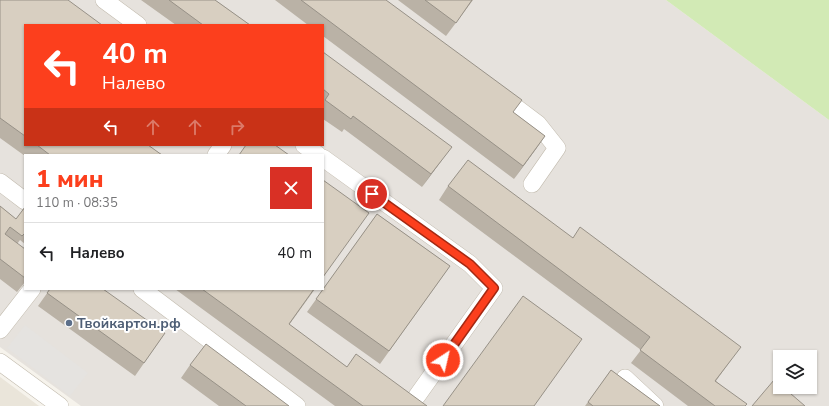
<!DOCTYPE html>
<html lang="ru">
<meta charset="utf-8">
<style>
:root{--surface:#fff;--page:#f2f2f2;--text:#202124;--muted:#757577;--line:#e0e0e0;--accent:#fc3f1d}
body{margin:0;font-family:"Nunito Sans",sans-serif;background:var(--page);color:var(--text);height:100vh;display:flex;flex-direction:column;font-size:15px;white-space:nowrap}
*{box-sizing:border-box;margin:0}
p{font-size:13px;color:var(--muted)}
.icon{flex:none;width:22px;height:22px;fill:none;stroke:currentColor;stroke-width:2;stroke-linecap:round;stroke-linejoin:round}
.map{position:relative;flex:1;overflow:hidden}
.sheet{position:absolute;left:24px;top:154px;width:300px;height:136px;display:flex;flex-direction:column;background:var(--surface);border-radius:0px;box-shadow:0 1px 3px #0004}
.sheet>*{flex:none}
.guide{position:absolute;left:24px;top:24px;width:300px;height:122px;border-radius:0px;box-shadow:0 1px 3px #0004;background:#fc3f1d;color:#fff;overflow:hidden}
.fabs{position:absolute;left:773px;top:350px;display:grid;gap:8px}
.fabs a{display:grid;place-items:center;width:44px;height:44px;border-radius:0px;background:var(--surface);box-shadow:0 1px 3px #0004;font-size:20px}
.pin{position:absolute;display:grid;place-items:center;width:34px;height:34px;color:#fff;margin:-17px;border:2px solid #fff;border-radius:50%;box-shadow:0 1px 4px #0007}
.me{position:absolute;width:44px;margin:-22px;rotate:35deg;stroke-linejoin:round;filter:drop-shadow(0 0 3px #0008)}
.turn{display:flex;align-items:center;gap:14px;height:84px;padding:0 12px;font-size:18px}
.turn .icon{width:52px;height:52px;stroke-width:2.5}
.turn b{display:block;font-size:28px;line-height:34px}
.lanes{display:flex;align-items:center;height:38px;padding:0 12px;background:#0003;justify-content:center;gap:20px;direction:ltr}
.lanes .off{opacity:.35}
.round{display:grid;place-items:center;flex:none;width:42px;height:42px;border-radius:0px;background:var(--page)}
.overview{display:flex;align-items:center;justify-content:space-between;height:68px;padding:0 12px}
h1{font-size:24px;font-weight:800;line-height:30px;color:var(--accent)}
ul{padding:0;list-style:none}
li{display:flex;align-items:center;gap:12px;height:60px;padding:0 12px;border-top:1px solid var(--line)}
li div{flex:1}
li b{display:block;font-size:15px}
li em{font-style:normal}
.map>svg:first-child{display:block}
</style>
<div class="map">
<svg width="829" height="406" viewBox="0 0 829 406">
<rect width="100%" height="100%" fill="#f6f3ec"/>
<path fill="#eae5da" d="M0 377 39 406H0Z"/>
<path fill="#e6e2dd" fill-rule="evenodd" d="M0 0H666L829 120V406H81L0 347ZM25 25H323V145H25ZM25 155H323V289H25ZM780 357H810V387H780Z"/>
<path fill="#d2eab5" d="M667 0H829V120L666 0Z"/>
<path fill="#e5e3e0" d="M25 325 88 373 70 396 7 348Z"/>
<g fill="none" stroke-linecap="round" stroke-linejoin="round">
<g stroke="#c2bbae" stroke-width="18">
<path id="minor" d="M104 0 138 25
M498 94 538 124 557 148 532 184
M304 145 318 155
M216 155 223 145
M323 158 470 264 494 288 417 396
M0 182 25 201
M142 289 297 406
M0 330 32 289
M0 362 60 406
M625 378 655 406"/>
</g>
<use href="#minor" stroke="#fff" stroke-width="17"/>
</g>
<path fill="#bab2a6" d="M0 0 25 25V145H148L162 155H25V156L0 138Z
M141 0H215L250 25H176Z
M275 0H386L513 112 545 136 514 179 323 36V25H308Z
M398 0H473L446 36Z
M323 52 442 160 422 187 344 129 342 132 323 119Z
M448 186 731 360 716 381 745 406H688L631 363 641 350 439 200Z
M0 206 16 219 25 207V244L20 240 17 244 25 249V282L17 292 0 279Z
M377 214 450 266 380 364 307 312Z
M50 289 165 333 135 376 38 306Z
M175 289H315L289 325 347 367 427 406H335Z
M190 365 289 406H219L181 378Z
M611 370 660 406H585Z"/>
<path fill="#979187" d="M545 136 536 149 514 179 523 166Z
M452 147 442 160 422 187 431 174Z"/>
<path fill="#d8cfc1" stroke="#979187" d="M0 0H68L102 25H25V136L0 118Z
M169 0H215L250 25H203Z
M301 0H386L522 100 513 112 545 136 523 166Z
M425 0H472L456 23Z
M323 52 452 147 431 174 353 116 351 119 325 100 329 94 323 89Z
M37 145H148L162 155H50Z
M246 145H275L289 155H239Z
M468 160 573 238 580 227 741 347 715 381 747 404 745 406H715L640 350 650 337 448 186Z
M323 180 369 213 323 277Z
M0 206 16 219 25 207V233L22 236 10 227 5 234 25 249V278L0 259Z
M377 214 450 266 389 351 316 299Z
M50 289H103L165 333 144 363 47 293Z
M202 289H314L289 324 347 367 356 354 427 406H363Z
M523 296 582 339 534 406H443Z
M206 344 289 406H246L190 365Z
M611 370 660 406H593L588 402Z
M774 380 780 385V387H783L805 406H752Z"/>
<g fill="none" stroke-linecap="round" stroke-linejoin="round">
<g stroke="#a42913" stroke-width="10">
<path id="route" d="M372 194 470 264 494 288 443 360"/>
</g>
<use href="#route" stroke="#fc3f1d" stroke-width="7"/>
</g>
<circle fill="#5c6f8a" stroke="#fff" stroke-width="1.5" cx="69" cy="323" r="4"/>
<g text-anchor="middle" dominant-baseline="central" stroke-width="4" stroke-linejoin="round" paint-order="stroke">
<g font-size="14" font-weight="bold" fill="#4e5e75" stroke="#fff" text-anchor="start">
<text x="77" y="323">Твойкартон.рф</text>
</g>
</g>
</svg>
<div class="fabs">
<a><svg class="icon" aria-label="layers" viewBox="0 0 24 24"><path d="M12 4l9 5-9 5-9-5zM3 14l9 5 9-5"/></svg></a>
</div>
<div class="pin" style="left:372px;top:194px;background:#d93025"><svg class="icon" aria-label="arrive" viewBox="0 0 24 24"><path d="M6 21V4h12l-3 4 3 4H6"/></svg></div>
<svg class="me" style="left:443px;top:360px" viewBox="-20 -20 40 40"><circle r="17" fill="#fc3f1d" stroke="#fff" stroke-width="3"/><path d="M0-11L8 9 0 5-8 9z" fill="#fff"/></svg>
<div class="guide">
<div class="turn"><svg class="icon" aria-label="left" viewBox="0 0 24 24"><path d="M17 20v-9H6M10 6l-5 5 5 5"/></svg><div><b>40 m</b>Налево</div></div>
<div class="lanes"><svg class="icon" aria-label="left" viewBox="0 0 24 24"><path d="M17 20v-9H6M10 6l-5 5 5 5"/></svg><svg class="icon off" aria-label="ahead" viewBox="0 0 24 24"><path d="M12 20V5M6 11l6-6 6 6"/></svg><svg class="icon off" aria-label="ahead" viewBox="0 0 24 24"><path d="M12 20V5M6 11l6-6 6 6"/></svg><svg class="icon off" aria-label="right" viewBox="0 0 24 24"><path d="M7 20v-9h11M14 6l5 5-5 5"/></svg></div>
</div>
<section class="sheet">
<div class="overview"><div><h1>1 мин</h1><p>110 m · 08:35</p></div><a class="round" style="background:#d93025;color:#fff"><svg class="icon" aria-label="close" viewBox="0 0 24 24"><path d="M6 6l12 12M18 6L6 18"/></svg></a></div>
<ul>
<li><svg class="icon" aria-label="left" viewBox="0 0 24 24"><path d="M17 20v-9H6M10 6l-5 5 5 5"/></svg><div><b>Налево</b></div><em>40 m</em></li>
</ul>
</section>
</div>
